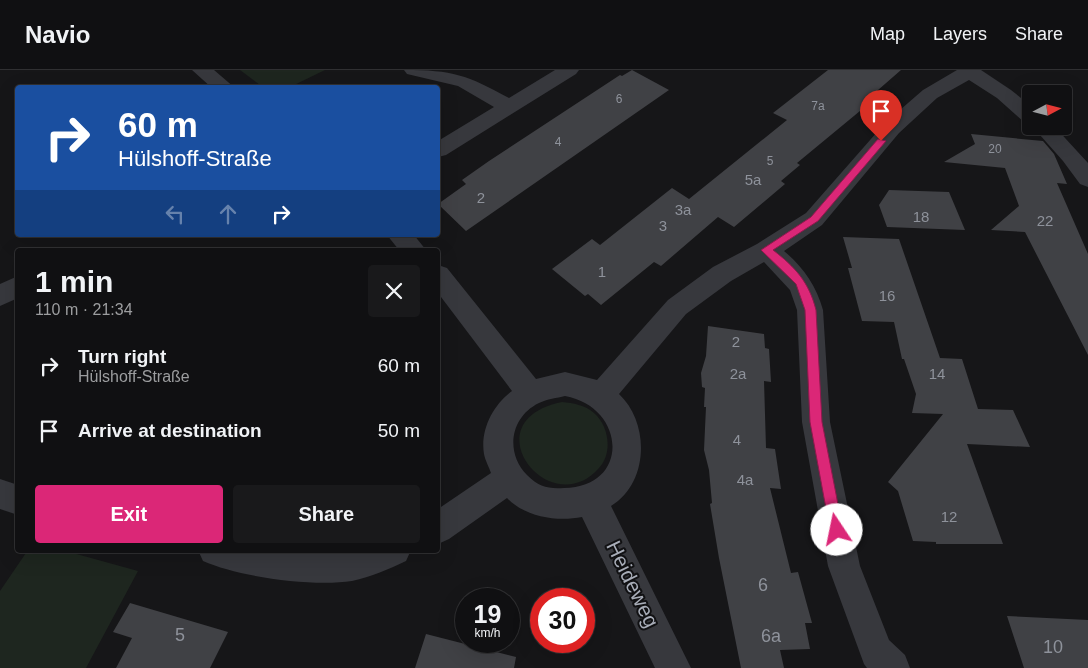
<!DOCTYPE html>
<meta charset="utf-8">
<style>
:root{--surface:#101012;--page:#19191b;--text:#f1f3f6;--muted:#9c9d9f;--line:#303032;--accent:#db2777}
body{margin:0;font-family:Helvetica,sans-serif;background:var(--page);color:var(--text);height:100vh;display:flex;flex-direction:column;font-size:19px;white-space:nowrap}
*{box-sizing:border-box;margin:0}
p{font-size:16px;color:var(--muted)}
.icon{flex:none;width:28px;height:28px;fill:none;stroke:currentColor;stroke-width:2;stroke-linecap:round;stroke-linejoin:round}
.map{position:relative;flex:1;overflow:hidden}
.sheet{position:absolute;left:15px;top:178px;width:425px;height:305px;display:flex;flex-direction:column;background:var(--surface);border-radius:5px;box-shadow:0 5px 20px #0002,0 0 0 1px var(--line)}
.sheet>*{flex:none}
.banner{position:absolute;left:15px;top:15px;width:425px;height:152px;border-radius:5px;box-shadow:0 5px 20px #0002,0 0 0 1px var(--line);background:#1a4fa0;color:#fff;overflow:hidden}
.needle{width:32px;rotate:83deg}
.buttons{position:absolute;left:1022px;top:15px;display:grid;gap:10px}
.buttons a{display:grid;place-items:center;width:50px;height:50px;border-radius:5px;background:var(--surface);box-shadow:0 5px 20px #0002,0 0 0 1px var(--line);font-size:25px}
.speed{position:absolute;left:455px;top:518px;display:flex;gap:10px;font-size:25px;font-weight:700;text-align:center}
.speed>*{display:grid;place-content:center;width:65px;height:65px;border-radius:50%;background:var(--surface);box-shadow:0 5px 20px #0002,0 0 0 1px var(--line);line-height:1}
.speed small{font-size:12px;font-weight:400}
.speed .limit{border:8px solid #d22;background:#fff;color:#111}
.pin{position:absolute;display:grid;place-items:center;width:42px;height:42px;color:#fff;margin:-51px -21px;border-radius:50% 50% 50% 0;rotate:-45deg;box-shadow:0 0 5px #0007}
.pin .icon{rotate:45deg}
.me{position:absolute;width:55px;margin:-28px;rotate:349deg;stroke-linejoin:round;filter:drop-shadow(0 0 4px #0008)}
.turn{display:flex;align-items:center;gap:18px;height:105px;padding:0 20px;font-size:22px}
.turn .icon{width:65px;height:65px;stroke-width:2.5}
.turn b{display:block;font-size:35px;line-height:42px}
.lanes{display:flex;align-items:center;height:48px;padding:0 20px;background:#0003;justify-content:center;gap:25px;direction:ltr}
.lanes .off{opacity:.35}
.round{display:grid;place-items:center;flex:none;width:52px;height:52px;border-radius:5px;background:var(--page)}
.head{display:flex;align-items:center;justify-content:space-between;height:85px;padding:0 20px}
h1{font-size:30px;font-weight:700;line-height:38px}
.action{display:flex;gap:10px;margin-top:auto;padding:10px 20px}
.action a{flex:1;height:58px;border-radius:5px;background:var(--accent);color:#fff;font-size:20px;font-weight:700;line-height:58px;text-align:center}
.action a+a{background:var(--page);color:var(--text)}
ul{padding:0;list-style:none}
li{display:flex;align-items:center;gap:15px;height:65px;padding:0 20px}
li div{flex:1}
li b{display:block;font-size:19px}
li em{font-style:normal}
header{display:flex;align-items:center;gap:30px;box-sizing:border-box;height:70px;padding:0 25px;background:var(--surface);border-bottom:1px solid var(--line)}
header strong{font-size:24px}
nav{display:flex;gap:28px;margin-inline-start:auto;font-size:18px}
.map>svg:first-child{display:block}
</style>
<header>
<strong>Navio</strong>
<nav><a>Map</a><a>Layers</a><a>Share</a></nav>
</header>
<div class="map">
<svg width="1088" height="598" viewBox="0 0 1088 598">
<rect width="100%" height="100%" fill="#161618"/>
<path fill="#1e261f" d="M240 0H325L290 17 264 18Z
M562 332C573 333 585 335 594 343 609 356 613 383 599 398 550 454 469 351 562 332Z
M28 480H62L138 501 86 598H0V521Z"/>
<path fill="#404145" d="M632 0 669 20 466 161 438 134 466 114 462 110 489 91 620 5 622 6Z
M828 0H901L862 34 866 36 797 93 800 95 781 111 785 114 734 157 718 147 661 196 654 192 601 235 588 224 585 226 552 199 592 169 600 175 672 118 689 129 787 50 773 43Z
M971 64 1043 71 1054 84 1067 114 1057 113 1088 184V285L1025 162 991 160 1019 136 1005 98 944 92 975 74Z
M889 120 949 122 965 160 887 157 879 135Z
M843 167 899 169 940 288 962 289 978 339 1013 340 1030 377 967 374 1003 474H936V472L913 471 898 421 888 412 943 344 912 343 916 324 904 289H902L894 252 862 251 848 198H852Z
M708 256 764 264 765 278 769 279 771 312 764 311 766 378 775 379 781 419 770 418 791 503 798 502 812 553H805L810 579 780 580 784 598H741L719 488 710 434 712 433 709 400 704 380 706 337H704L705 318 702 317 701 303 706 286Z
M130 533 228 562 210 598H116L132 568 113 562Z
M1007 546 1088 550V598H1024Z
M426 564 516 587 514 598H415Z"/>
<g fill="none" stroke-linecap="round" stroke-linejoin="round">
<path fill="#37383d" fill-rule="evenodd" d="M192 0H214L235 18H212Z
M404 0C453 0 467 5 509 28L555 0H579L576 4 446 85 438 87V71L494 37 458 16 407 4Z
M957 0H981L1011 20 1031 36V54L1024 52 997 28 969 10 937 28 899 63 822 155 784 181C803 197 816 215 823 240L830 352 860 496 889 570 905 585 910 598H867L864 594 828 496 802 352 797 240 790 220 764 192 731 211 686 244 619 324C650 353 649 413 611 436L691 598H655L582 447C557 452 525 447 507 428L449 469 438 474V439L491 403C489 397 485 390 484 384 480 360 493 335 512 321L438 223V195L447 198 536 309 565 302 597 310 668 230 713 197 757 174 806 143 885 53 923 20ZM565 326C626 337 631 417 564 418 548 419 539 417 527 405 505 383 510 347 539 333 547 329 557 328 565 326Z
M1032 56H1054L1088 93V117L1080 114 1063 91Z
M387 165H414L426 180H399Z
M18 206V228L0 236V214Z
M0 409 18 415V445L0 439Z
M198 480H411L406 491C389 499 371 507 352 511 312 517 239 507 203 491Z"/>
</g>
<path fill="#db2777" stroke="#8e194d" d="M878 69 886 71 818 151 773 180C795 197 809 212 816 240L822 352 843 460 841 465 837 466 832 465 830 460 810 352 805 240 796 214 761 180 811 147Z"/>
<g text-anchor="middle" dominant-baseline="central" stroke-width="4" stroke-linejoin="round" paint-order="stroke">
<g font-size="12" fill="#8e929b">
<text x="619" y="29">6</text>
<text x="818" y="36">7a</text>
<text x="558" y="72">4</text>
<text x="995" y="79">20</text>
<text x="770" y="91">5</text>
</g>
<g font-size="15" fill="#8e929b">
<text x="753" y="109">5a</text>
<text x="481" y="127">2</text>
<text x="683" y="139">3a</text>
<text x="921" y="146">18</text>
<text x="1045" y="150">22</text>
<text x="663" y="155">3</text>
<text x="602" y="201">1</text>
<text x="887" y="225">16</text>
<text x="736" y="271">2</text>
<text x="738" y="303">2a</text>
<text x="937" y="303">14</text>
<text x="737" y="369">4</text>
<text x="745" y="409">4a</text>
<text x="949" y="446">12</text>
</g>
<g font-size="18" fill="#8e929b">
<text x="763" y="515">6</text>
<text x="180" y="565">5</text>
<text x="771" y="566">6a</text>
<text x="1053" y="577">10</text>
</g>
<g font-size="21" fill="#a8adb8" stroke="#111113">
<text transform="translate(633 514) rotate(64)">Heideweg</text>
</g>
</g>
</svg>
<div class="buttons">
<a><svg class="needle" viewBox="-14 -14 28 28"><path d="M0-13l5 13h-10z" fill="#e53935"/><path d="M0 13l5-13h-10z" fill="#9c9d9f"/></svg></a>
</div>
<div class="speed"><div>19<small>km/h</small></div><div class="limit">30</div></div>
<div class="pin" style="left:881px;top:71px;background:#d93025"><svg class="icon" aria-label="arrive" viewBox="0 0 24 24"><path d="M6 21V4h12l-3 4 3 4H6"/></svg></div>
<svg class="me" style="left:837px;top:460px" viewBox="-20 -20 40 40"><circle r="19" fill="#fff"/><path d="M0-13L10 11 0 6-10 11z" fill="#db2777"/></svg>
<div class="banner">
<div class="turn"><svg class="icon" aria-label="right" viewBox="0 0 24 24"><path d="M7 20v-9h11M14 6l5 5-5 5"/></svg><div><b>60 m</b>Hülshoff-Straße</div></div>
<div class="lanes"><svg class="icon off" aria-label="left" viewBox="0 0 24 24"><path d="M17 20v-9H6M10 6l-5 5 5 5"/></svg><svg class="icon off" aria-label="ahead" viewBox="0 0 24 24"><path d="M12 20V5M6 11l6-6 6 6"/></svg><svg class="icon" aria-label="right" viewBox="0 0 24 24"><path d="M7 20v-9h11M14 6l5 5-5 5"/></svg></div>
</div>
<section class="sheet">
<div class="head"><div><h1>1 min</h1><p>110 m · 21:34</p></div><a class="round"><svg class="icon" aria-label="close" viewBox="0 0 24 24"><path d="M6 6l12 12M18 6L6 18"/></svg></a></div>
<ul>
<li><svg class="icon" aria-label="right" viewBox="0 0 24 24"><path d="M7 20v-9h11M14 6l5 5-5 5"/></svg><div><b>Turn right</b><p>Hülshoff-Straße</p></div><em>60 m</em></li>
<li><svg class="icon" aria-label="arrive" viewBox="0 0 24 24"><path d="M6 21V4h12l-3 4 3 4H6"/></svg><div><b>Arrive at destination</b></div><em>50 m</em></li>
</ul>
<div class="action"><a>Exit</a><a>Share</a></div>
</section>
</div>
